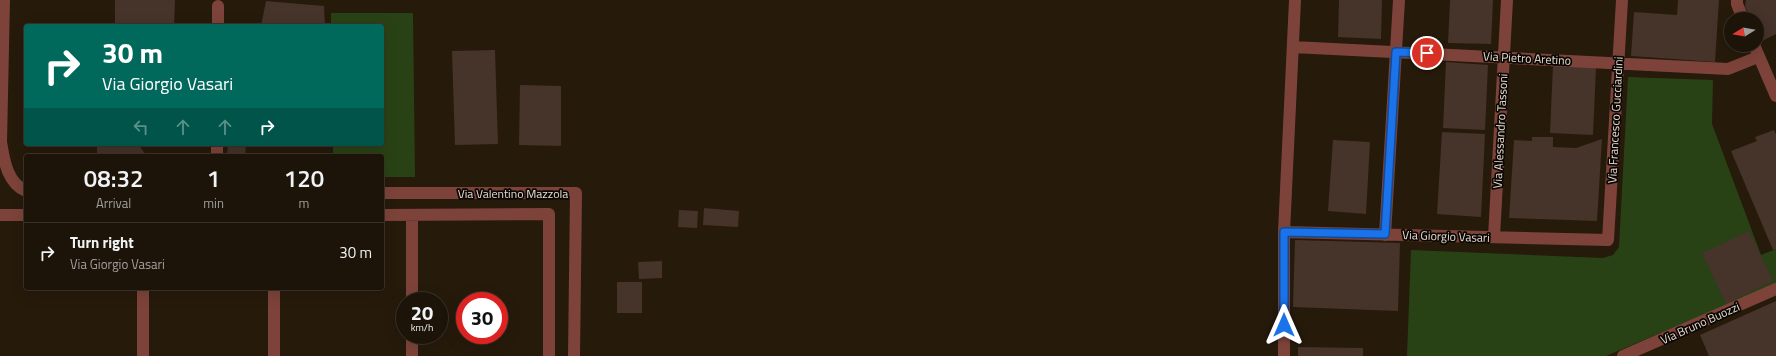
<!DOCTYPE html>
<style>
:root{--surface:#1c1408;--page:#251d12;--text:#f1f3f6;--muted:#a09e9c;--line:#3a3329}
body{margin:0;font-family:"Titillium Web",sans-serif;background:var(--page);color:var(--text);height:100vh;display:flex;flex-direction:column;font-size:15px;white-space:nowrap}
*{box-sizing:border-box;margin:0}
p{font-size:13px;color:var(--muted)}
.icon{flex:none;width:22px;height:22px;fill:none;stroke:currentColor;stroke-width:2;stroke-linecap:round;stroke-linejoin:round}
.map{position:relative;flex:1;overflow:hidden}
.drawer{position:absolute;left:24px;top:154px;width:360px;height:136px;display:flex;flex-direction:column;background:var(--surface);border-radius:4px;box-shadow:0 4px 16px #0002,0 0 0 1px var(--line)}
.drawer>*{flex:none}
.top-card{position:absolute;left:24px;top:24px;width:360px;height:122px;border-radius:4px;box-shadow:0 4px 16px #0002,0 0 0 1px var(--line);background:#00695c;color:#fff;overflow:hidden}
.needle{width:26px;rotate:259deg}
.buttons{position:absolute;left:1724px;top:12px;display:grid;gap:8px}
.buttons a{display:grid;place-items:center;width:40px;height:40px;border-radius:50%;background:var(--surface);box-shadow:0 4px 16px #0002,0 0 0 1px var(--line);font-size:20px}
.speed{position:absolute;left:396px;top:292px;display:flex;gap:8px;font-size:20px;font-weight:700;text-align:center}
.speed>*{display:grid;place-content:center;width:52px;height:52px;border-radius:50%;background:var(--surface);box-shadow:0 4px 16px #0002,0 0 0 1px var(--line);line-height:1}
.speed small{font-size:10px;font-weight:400}
.speed .limit{border:6px solid #d22;background:#fff;color:#111}
.pin{position:absolute;display:grid;place-items:center;width:34px;height:34px;color:#fff;margin:-17px;border:2px solid #fff;border-radius:50%;box-shadow:0 1px 4px #0007}
.me{position:absolute;width:44px;margin:-22px;rotate:0deg;stroke-linejoin:round;filter:drop-shadow(0 0 3px #0008)}
.turn{display:flex;align-items:center;gap:14px;height:84px;padding:0 12px;font-size:18px}
.turn .icon{width:52px;height:52px;stroke-width:2.5}
.turn b{display:block;font-size:28px;line-height:34px}
.lanes{display:flex;align-items:center;height:38px;padding:0 12px;background:#0003;justify-content:center;gap:20px;direction:ltr}
.lanes .off{opacity:.35}
.eta{display:flex;justify-content:space-evenly;align-items:center;height:68px;text-align:center}
.eta b{font-size:24px;font-weight:600;line-height:28px}
ul{padding:0;list-style:none}
li{display:flex;align-items:center;gap:12px;height:60px;padding:0 12px;border-top:1px solid var(--line)}
li div{flex:1}
li b{display:block;font-size:15px}
li em{font-style:normal}
.map>svg:first-child{display:block}
</style>
<div class="map">
<svg width="1776" height="356" viewBox="0 0 1776 356">
<rect width="100%" height="100%" fill="#261a0b"/>
<path fill="#294215" d="M331 13H413L415 177H382V156H333V144H382V26H331Z
M1628 77 1713 80 1712 124 1761 255 1776 249V284L1606 356H1407L1411 250 1603 258 1613 255 1619 247Z"/>
<path fill="#46332a" d="M115 0H175L174 26H115Z
M1339 0H1382L1381 39 1338 37Z
M1450 0H1493L1491 44 1448 43Z
M1678 0H1719L1715 62 1631 56 1634 12 1677 15Z
M1746 0H1776V34L1760 42 1757 35V19H1750L1745 6Z
M266 1 324 6 325 26H261Z
M495 50 498 144 455 145 452 51Z
M1446 62 1488 65 1485 130 1443 128Z
M1553 65 1596 67 1593 135 1550 133Z
M520 85 561 86V146L519 145Z
M1774 130 1776 134V249L1773 250 1731 151 1757 141 1755 137Z
M1442 132 1485 134 1481 217 1437 214Z
M1532 137H1553V147L1576 148 1602 139 1597 221 1509 218 1514 140 1532 141Z
M1333 140 1370 142 1366 214 1328 211Z
M97 144H138L147 156H97Z
M228 144H246L245 156H227Z
M704 208 739 211 738 227 703 225Z
M679 210 698 211 697 228 678 227Z
M1749 231 1773 281 1726 304 1702 253Z
M1295 240 1400 243 1398 311 1293 307Z
M662 261V278L639 279 638 262Z
M617 282H642V313H617Z
M1776 301V356H1709L1700 335Z
M1298 347 1363 348V356H1298Z"/>
<g fill="none" stroke-linecap="round" stroke-linejoin="round">
<path stroke="#7d433a" stroke-width="12" d="M4 0 1 142C4 160 7 183 26 191
M1737 0V4L1743 19
M218 26V6
M1754 45 1776 96
M1293 47 1728 69 1758 57
M217 156V144
M382 193H576L574 356
M0 215H26
M382 215 549 214V356
M412 215V301
M1284 232 1608 240 1622 0
M1385 235 1399 0
M1494 237 1507 0
M274 288V356
M412 335V356
M143 356V288
M1284 356V232L1295 0
M1623 356 1776 289"/>
</g>
<g fill="none" stroke-linecap="round" stroke-linejoin="round">
<g stroke="#114b97" stroke-width="10">
<path id="route" d="M1284 325V232L1385 234 1396 52 1427 53"/>
</g>
<use href="#route" stroke="#1a73e8" stroke-width="7"/>
</g>
<g text-anchor="middle" dominant-baseline="central" stroke-width="3.5" stroke-linejoin="round" paint-order="stroke">
<g font-size="12" fill="#e5ddd3" stroke="#0b0602">
<text transform="translate(1527 58) rotate(3)">Via Pietro Aretino</text>
<text transform="translate(1615 120) rotate(-87)">Via Francesco Gucciardini</text>
<text transform="translate(1500 131) rotate(-87)">Via Alessandro Tassoni</text>
<text x="513" y="193">Via Valentino Mazzola</text>
<text transform="translate(1446 236) rotate(2)">Via Giorgio Vasari</text>
<text transform="translate(1700 323) rotate(-24)">Via Bruno Buozzi</text>
</g>
</g>
</svg>
<div class="buttons">
<a><svg class="needle" viewBox="-14 -14 28 28"><path d="M0-13l5 13h-10z" fill="#e53935"/><path d="M0 13l5-13h-10z" fill="#a09e9c"/></svg></a>
</div>
<div class="speed"><div>20<small>km/h</small></div><div class="limit">30</div></div>
<div class="pin" style="left:1427px;top:53px;background:#d93025"><svg class="icon" aria-label="arrive" viewBox="0 0 24 24"><path d="M6 21V4h12l-3 4 3 4H6"/></svg></div>
<svg class="me" style="left:1284px;top:325px" viewBox="-20 -20 40 40"><path d="M0-17L14 15 0 8-14 15z" fill="#1a73e8" stroke="#fff" stroke-width="4"/></svg>
<div class="top-card">
<div class="turn"><svg class="icon" aria-label="right" viewBox="0 0 24 24"><path d="M7 20v-9h11M14 6l5 5-5 5"/></svg><div><b>30 m</b>Via Giorgio Vasari</div></div>
<div class="lanes"><svg class="icon off" aria-label="left" viewBox="0 0 24 24"><path d="M17 20v-9H6M10 6l-5 5 5 5"/></svg><svg class="icon off" aria-label="ahead" viewBox="0 0 24 24"><path d="M12 20V5M6 11l6-6 6 6"/></svg><svg class="icon off" aria-label="ahead" viewBox="0 0 24 24"><path d="M12 20V5M6 11l6-6 6 6"/></svg><svg class="icon" aria-label="right" viewBox="0 0 24 24"><path d="M7 20v-9h11M14 6l5 5-5 5"/></svg></div>
</div>
<section class="drawer">
<div class="eta">
<div><b>08:32</b><p>Arrival</p></div>
<div><b>1</b><p>min</p></div>
<div><b>120</b><p>m</p></div>
</div>
<ul>
<li><svg class="icon" aria-label="right" viewBox="0 0 24 24"><path d="M7 20v-9h11M14 6l5 5-5 5"/></svg><div><b>Turn right</b><p>Via Giorgio Vasari</p></div><em>30 m</em></li>
</ul>
</section>
</div>
